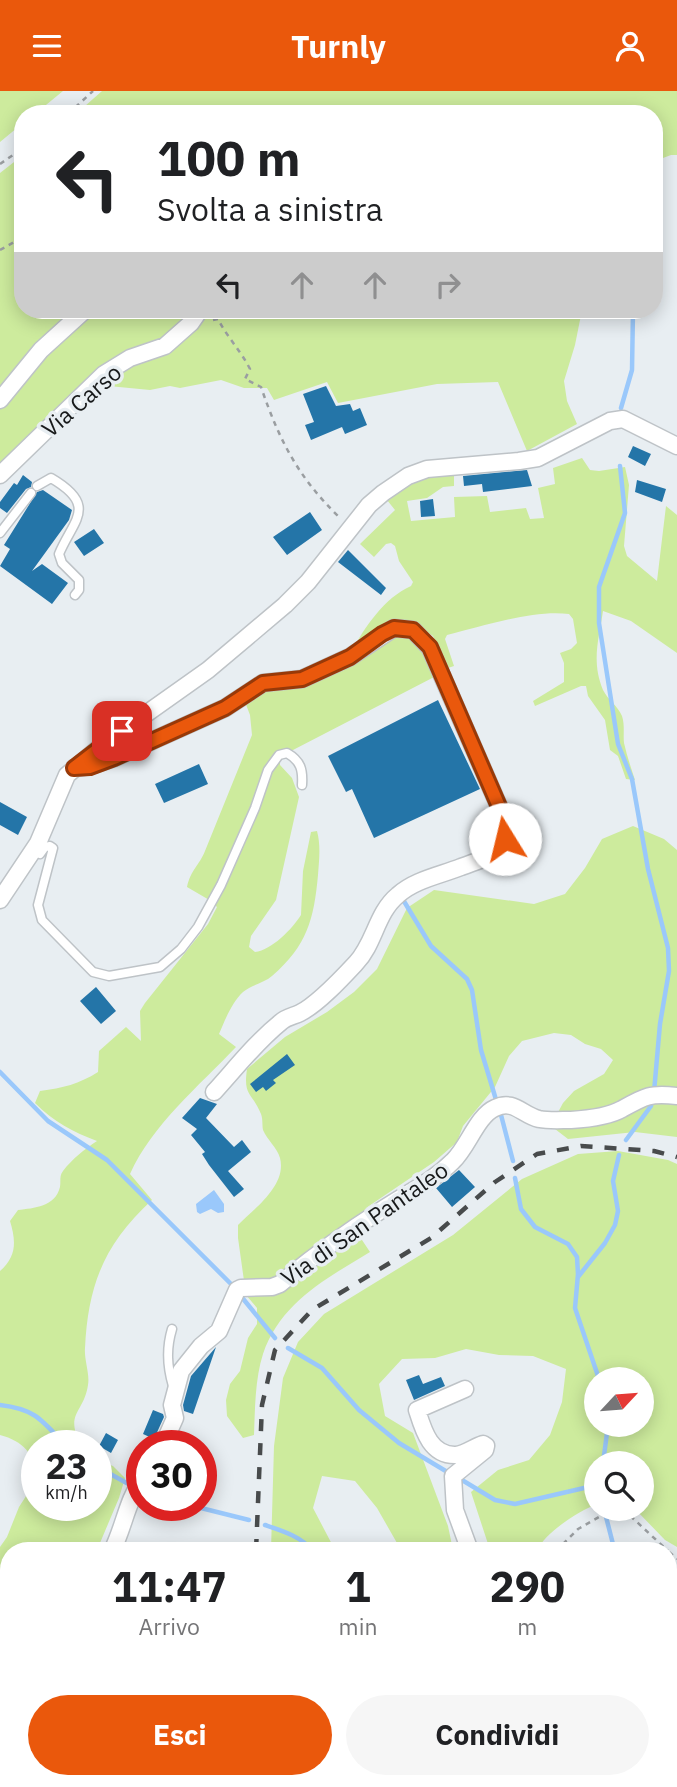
<!DOCTYPE html>
<html lang="it">
<style>
:root{--surface:#fff;--page:#f6f6f6;--text:#202124;--muted:#757577;--accent:#ea580c}
body{margin:0;font-family:"IBM Plex Sans",sans-serif;background:var(--page);color:var(--text);height:100vh;display:flex;flex-direction:column;font-size:26px;white-space:nowrap}
*{box-sizing:border-box;margin:0}
p{font-size:23px;color:var(--muted)}
.icon{flex:none;width:38px;height:38px;fill:none;stroke:currentColor;stroke-width:2;stroke-linecap:round;stroke-linejoin:round}
.map{position:relative;flex:1;overflow:hidden}
.panel{position:absolute;left:0px;top:1451px;width:677px;height:247px;display:flex;flex-direction:column;background:var(--surface);border-radius:28px 28px 0 0;box-shadow:0 4px 18px #0003}
.panel>*{flex:none}
.top-card{position:absolute;left:14px;top:14px;width:649px;height:214px;border-radius:28px;box-shadow:0 4px 18px #0003;background:#fff;color:var(--text);overflow:hidden}
.needle{width:46px;rotate:64deg}
.buttons{position:absolute;left:584px;top:1276px;display:grid;gap:14px}
.buttons a{display:grid;place-items:center;width:70px;height:70px;border-radius:50%;background:var(--surface);box-shadow:0 4px 18px #0003;font-size:35px}
.speed{position:absolute;left:21px;top:1339px;display:flex;gap:14px;font-size:35px;font-weight:700;text-align:center}
.speed>*{display:grid;place-content:center;width:91px;height:91px;border-radius:50%;background:var(--surface);box-shadow:0 4px 18px #0003;line-height:1}
.speed small{font-size:18px;font-weight:400}
.speed .limit{border:10px solid #d22;background:#fff;color:#111}
.pin{position:absolute;display:grid;place-items:center;width:60px;height:60px;color:#fff;margin:-30px;border-radius:14px;box-shadow:0 4px 10px #0006}
.me{position:absolute;width:77px;margin:-38px;rotate:351deg;stroke-linejoin:round;filter:drop-shadow(0 0 5px #0008)}
.turn{display:flex;align-items:center;gap:24px;height:147px;padding:0 28px;font-size:32px}
.turn .icon{width:91px;height:91px;stroke-width:2.5}
.turn b{display:block;font-size:49px;line-height:60px}
.lanes{display:flex;align-items:center;height:66px;padding:0 28px;background:#0003;justify-content:center;gap:35px;direction:ltr}
.lanes .off{opacity:.35}
.eta{display:flex;justify-content:space-evenly;align-items:center;height:119px;text-align:center}
.eta b{font-size:42px;font-weight:800;line-height:49px}
.cta{display:flex;gap:14px;margin-top:auto;padding:14px 28px}
.cta a{flex:1;height:80px;border-radius:42px;background:var(--accent);color:#fff;font-size:28px;font-weight:800;line-height:80px;text-align:center}
.cta a+a{background:var(--page);color:var(--text)}
header{display:flex;justify-content:space-between;align-items:center;height:91px;padding:0 28px;background:var(--accent);color:#fff;font-size:32px;font-weight:800}
.map>svg:first-child{display:block}
</style>
<header><svg class="icon" aria-label="menu" viewBox="0 0 24 24"><path d="M4 6h16M4 12h16M4 18h16"/></svg>Turnly<svg class="icon" aria-label="person" viewBox="0 0 24 24"><circle cx="12" cy="8" r="4"/><path d="M4 21q1-7 8-7t8 7"/></svg></header>
<div class="map">
<svg width="677" height="1696" viewBox="0 0 677 1696">
<rect width="100%" height="100%" fill="#e8eef2"/>
<path fill="#cdeb9d" fill-rule="evenodd" d="M0 0H63L35 23H23V32L0 51Z
M102 0H677V64H671L655 70 654 23H76Z
M23 64V219H582L575 254 564 290 567 310 577 333 527 360 498 291 437 293 338 312 327 291 274 309 267 297H244L221 289 180 297 170 295 150 299 88 293 0 376V82Z
M582 367 590 379 599 380 625 376 629 394 624 455 627 465 657 490 666 415 677 424V562L631 530 603 520C599 548 591 570 603 599 608 609 618 615 622 625 625 634 623 644 624 652 627 665 631 677 635 689L626 688 618 665 610 659 605 629 588 605 586 595H581L535 615 533 610 564 591V572L560 562 571 558 577 552 573 528 569 523C534 518 481 536 447 544L445 548 454 575 448 577 433 545 417 534 351 561C365 536 384 507 411 495L413 491 399 470 395 455 391 452 386 453 374 466 360 453 395 419 387 409 424 383 454 381V395L443 396 427 407 407 410 411 430 455 426 454 406 487 405 490 421 526 417 530 428 544 427 538 397 555 393 553 377Z
M393 543 421 549 438 584 293 659 280 670V674L292 687 299 706 276 809 251 845 249 856 255 861C272 859 292 838 301 824L303 780 311 741 317 740C321 755 319 769 318 784 314 828 307 855 272 885 264 892 251 894 243 901 232 911 225 929 219 943L236 956C199 995 152 1034 130 1083L152 1109C105 1152 88 1193 85 1257 84 1269 90 1283 88 1294 84 1322 64 1322 81 1354H37V1387C35 1363 23 1350 0 1344V1180C17 1165 16 1150 10 1130L18 1119C34 1117 55 1116 60 1096 61 1090 59 1085 63 1080 72 1068 85 1058 97 1050 73 1041 54 1031 35 1012L40 1000C63 997 79 993 98 981L99 960 126 936 141 950 140 920 145 912 208 833 217 816 211 810 187 796C191 778 199 775 205 760L252 644 250 624 245 611 261 600Z
M633 735 664 748 677 759V1046L635 1041 568 1048 555 1038 556 1025 563 1012 574 1000 604 983 613 969 601 958 585 953 571 944 554 942 522 950 509 965 495 996 463 1035 457 1051 434 1071 366 1117 361 1133 362 1149 370 1161C327 1187 280 1212 263 1263 255 1288 255 1318 254 1344L243 1347 227 1325 226 1309 230 1293 240 1280 248 1247 257 1233V1217L246 1204 238 1147V1134C255 1117 287 1094 280 1067 277 1056 267 1049 263 1039 262 1034 263 1028 261 1023 252 1001 243 1006 247 978L285 946 327 921 354 901 377 878 407 817 434 799 534 813 565 803 585 777 602 748Z
M618 1060 668 1069 677 1073V1456L665 1449 635 1418H642V1372H597V1413C579 1420 544 1442 538 1459H490L471 1401 498 1379 529 1369 550 1344 562 1311 566 1278 533 1265 499 1264 466 1258 435 1267 402 1268 379 1293 385 1325 413 1342 448 1435 453 1459H401L377 1417 355 1390 322 1385 313 1417 335 1459H271L274 1355 283 1287 298 1251 324 1223 453 1144 522 1088 578 1063ZM597 1288H642V1334H597Z
M96 1369 113 1375 125 1387 119 1407 97 1459 9 1460V1544L0 1536V1456L7 1446 19 1416 37 1388V1414H96Z"/>
<path fill="#9ac8fb" d="M214 1099 224 1113V1121L218 1122 211 1118 200 1123 197 1121 196 1113Z"/>
<g fill="none" stroke-linecap="round" stroke-linejoin="round">
<path stroke="#9ac8fb" stroke-width="4.5" d="M621 317 632 279 633 219
M620 375 625 422 599 496V532L618 653 632 688 648 778 668 857 669 880 660 933 654 1001
M402 807 431 855 467 888 472 899 481 959 497 1012
M0 981 48 1030 107 1069 235 1197
M500 1020 513 1070
M626 1049 651 1015 652 1009
M515 1087 521 1118 535 1136 568 1153 577 1166 578 1183 575 1217 599 1288
M578 1186 605 1152 615 1134 618 1120 613 1090 619 1064
M240 1204 275 1247
M288 1257 322 1277 359 1319 399 1352 449 1382
M0 1314C35 1318 42 1329 65 1354
M603 1372 607 1342 606 1334
M96 1375 132 1395
M457 1386 495 1409 515 1413 597 1394
M189 1414 249 1429
M604 1418 614 1457
M265 1434C280 1439 303 1446 312 1460"/>
</g>
<path fill="#2475a8" d="M326 295 336 315 350 313 353 320 360 317 367 334 345 343 342 336 311 349 305 334 314 331 303 303Z
M633 355 651 363 645 375 628 366Z
M527 379 532 395 483 401 482 393 464 395 463 385Z
M23 384 32 391 31 396 26 398 7 422 0 417V411L14 392 17 394Z
M637 389 666 398 662 411 635 401Z
M43 399 72 419 69 429 32 480 42 473 68 492 52 513 0 475 10 458 4 454 37 401Z
M433 408 435 425 421 426 420 410Z
M310 421 322 439 287 464 273 446Z
M94 438 104 452 84 465 74 451Z
M348 459 386 497 381 504 338 471Z
M438 609 480 698 374 747 352 698 346 701 328 665Z
M199 673 208 693 164 712 155 693Z
M0 711 27 726 18 744 0 734Z
M96 896 116 920 101 933 80 910Z
M287 963 295 974 273 989 276 992 266 1000 263 996 256 1001 250 993Z
M200 1007 217 1013 206 1027 234 1056 242 1049 251 1061 228 1080 244 1098 234 1106 209 1074 202 1063 205 1061 191 1044 197 1038 182 1027Z
M459 1079 475 1096 452 1116 436 1097Z
M216 1256 193 1323 184 1320 183 1314 191 1285Z
M419 1284 423 1293 441 1286 445 1295 414 1309 406 1289Z
M153 1319 163 1323 164 1326 154 1348 143 1343Z
M106 1342 118 1349 111 1362 99 1355Z"/>
<g fill="none" stroke-linecap="round" stroke-linejoin="round">
<g stroke="#bec3c7" stroke-width="11">
<path id="lane" d="M37 395 51 387C99 415 73 429 59 463L62 472 79 489V499L75 504
M0 442 31 402
M40 763 45 756 50 755 53 757 38 814 42 829 93 881 109 885 160 876 181 858 198 836 221 794 255 717 268 679 279 664 287 662C301 670 303 679 302 694
M172 1238C166 1258 167 1275 173 1295"/>
</g>
<g stroke="#bec3c7" stroke-width="19">
<path id="street" d="M0 309 41 259 85 219
M0 384 104 283 130 267 165 255 191 232 200 219
M74 677 90 675 114 667 225 617 263 592 302 588 350 566 394 537 413 539 430 557 504 727C510 761 489 766 461 776 441 784 414 789 398 804 376 822 375 852 356 872 342 887 318 913 300 922 294 925 286 926 281 931 256 951 235 978 214 1001
M0 809 38 752 67 684 105 652 208 579 285 514 308 491 369 414 383 402 408 385 427 378 519 370 538 367 610 330 623 328 677 355
M465 1298 417 1319C423 1338 430 1365 456 1364 465 1363 474 1356 483 1353L486 1355 485 1359 453 1385 455 1419 470 1460
M163 1354 175 1327 172 1314 181 1280 201 1255 219 1240 237 1199 241 1197 272 1196 280 1193C312 1166 347 1141 383 1118 407 1102 432 1091 453 1070 468 1056 477 1025 495 1017 514 1008 522 1024 539 1028 549 1030 561 1029 571 1029 587 1028 608 1026 622 1018 645 1005 650 1002 677 1005
M112 1460C124 1436 127 1410 142 1388
M668 1543 677 1546
M0 1608 9 1604
M668 1627 677 1630
M668 1677 677 1680
M556 1689 560 1696
M421 1696 422 1689
M669 1696 677 1690"/>
</g>
<path stroke="#9a9ea1" stroke-width="2.5" stroke-dasharray="5 5" stroke-linecap="butt" d="M68 23 93 0
M0 73 23 57
M0 159 23 146
M213 229 218 228C227 246 241 260 250 278L245 288 261 296C280 351 298 386 340 427
M623 1418 668 1460
M556 1460 578 1438 613 1418
M669 1461 677 1468
M72 1696 76 1689
M486 1696 488 1689"/>
<use href="#lane" stroke="#fff" stroke-width="8"/>
<use href="#street" stroke="#fff" stroke-width="16"/>
<path stroke="#484b4c" stroke-width="4.5" stroke-dasharray="12 12" stroke-linecap="butt" d="M256 1460 262 1314 275 1259 312 1219 431 1147 495 1091 537 1063 581 1055 654 1060 677 1066
M168 1696 177 1689"/>
</g>
<g fill="none" stroke-linecap="round" stroke-linejoin="round">
<g stroke="#983908" stroke-width="18">
<path id="route" d="M122 640 74 677 90 676 114 667 225 617 263 592 302 588 350 566 382 543 394 537 413 539 430 556 504 727 506 738 505 748"/>
</g>
<use href="#route" stroke="#ea580c" stroke-width="12"/>
</g>
<g text-anchor="middle" dominant-baseline="central" stroke-width="7" stroke-linejoin="round" paint-order="stroke">
<g font-size="23" fill="#17191a" stroke="#e8eef2">
<text transform="translate(81 309) rotate(-41)">Via Carso</text>
<text transform="translate(364 1132) rotate(-35)">Via di San Pantaleo</text>
</g>
</g>
</svg>
<div class="buttons">
<a><svg class="needle" viewBox="-14 -14 28 28"><path d="M0-13l5 13h-10z" fill="#e53935"/><path d="M0 13l5-13h-10z" fill="#757577"/></svg></a>
<a><svg class="icon" aria-label="search" viewBox="0 0 24 24"><circle cx="10" cy="10" r="6"/><path d="M15 15l6 6"/></svg></a>
</div>
<div class="speed"><div>23<small>km/h</small></div><div class="limit">30</div></div>
<div class="pin" style="left:122px;top:640px;background:#d93025"><svg class="icon" aria-label="arrive" viewBox="0 0 24 24"><path d="M6 21V4h12l-3 4 3 4H6"/></svg></div>
<svg class="me" style="left:505px;top:748px" viewBox="-20 -20 40 40"><circle r="19" fill="#fff"/><path d="M0-13L10 11 0 6-10 11z" fill="#ea580c"/></svg>
<div class="top-card">
<div class="turn"><svg class="icon" aria-label="left" viewBox="0 0 24 24"><path d="M17 20v-9H6M10 6l-5 5 5 5"/></svg><div><b>100 m</b>Svolta a sinistra</div></div>
<div class="lanes"><svg class="icon" aria-label="left" viewBox="0 0 24 24"><path d="M17 20v-9H6M10 6l-5 5 5 5"/></svg><svg class="icon off" aria-label="ahead" viewBox="0 0 24 24"><path d="M12 20V5M6 11l6-6 6 6"/></svg><svg class="icon off" aria-label="ahead" viewBox="0 0 24 24"><path d="M12 20V5M6 11l6-6 6 6"/></svg><svg class="icon off" aria-label="right" viewBox="0 0 24 24"><path d="M7 20v-9h11M14 6l5 5-5 5"/></svg></div>
</div>
<section class="panel">
<div class="eta">
<div><b>11:47</b><p>Arrivo</p></div>
<div><b>1</b><p>min</p></div>
<div><b>290</b><p>m</p></div>
</div>
<div class="cta"><a>Esci</a><a>Condividi</a></div>
</section>
</div>
